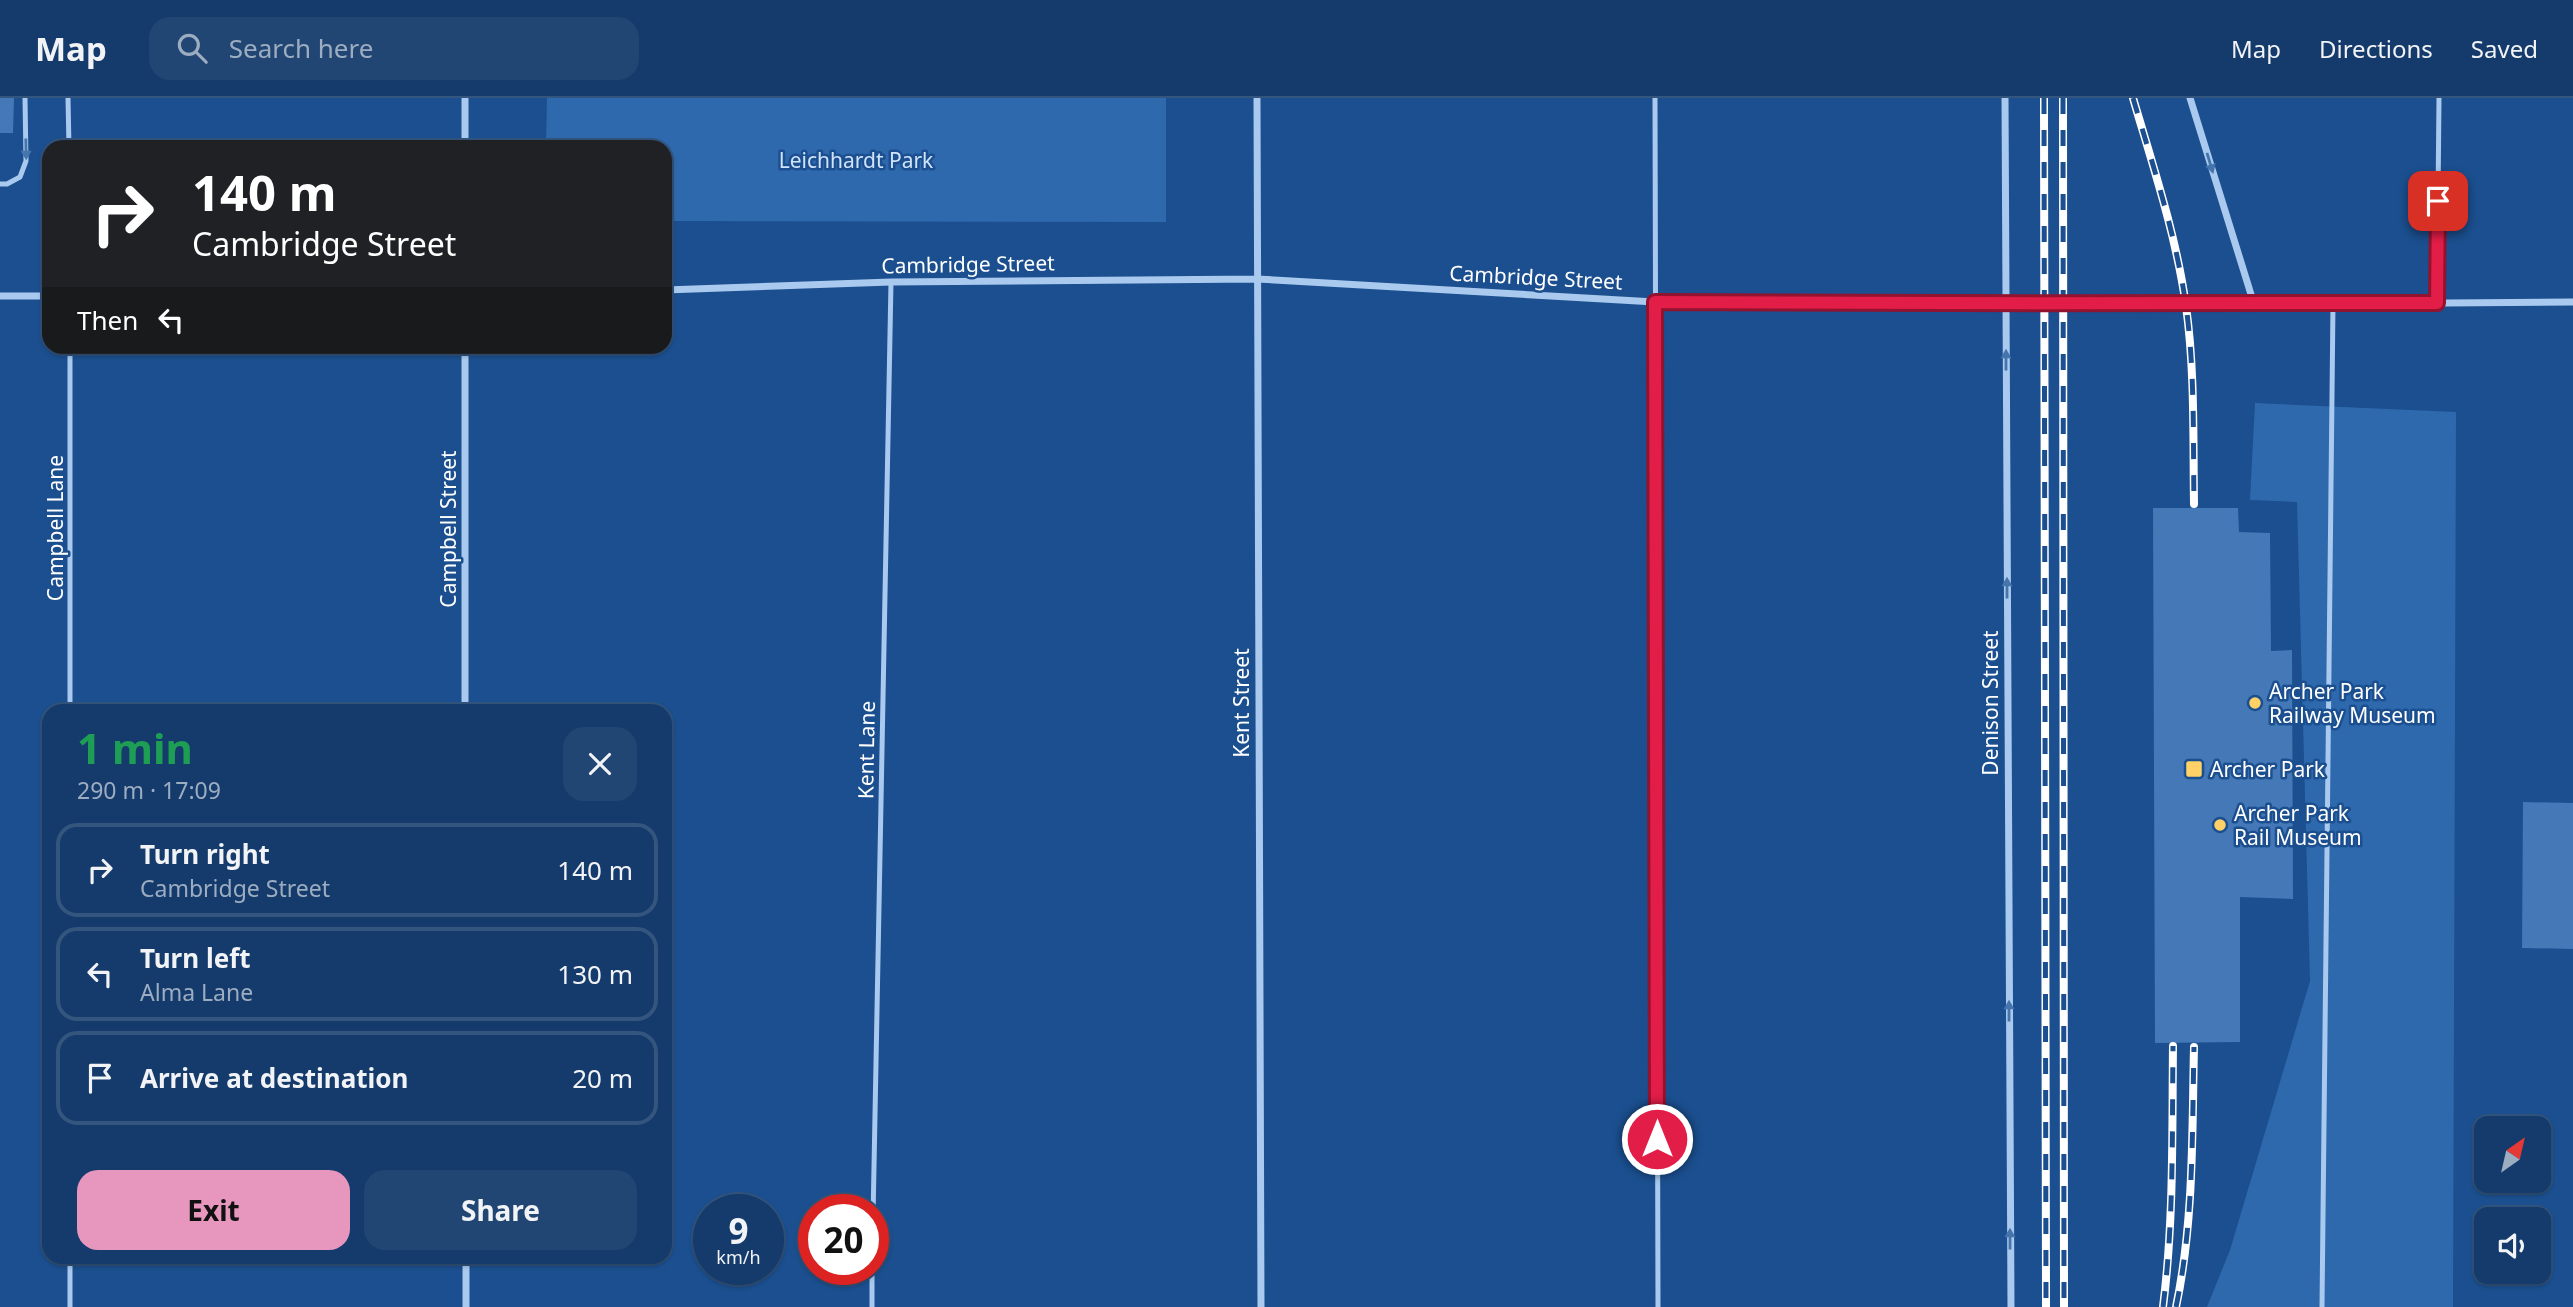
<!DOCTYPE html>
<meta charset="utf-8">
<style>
:root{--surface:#143b6b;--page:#214673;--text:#f1f3f6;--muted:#9dadc1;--line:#33557e;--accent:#e797bd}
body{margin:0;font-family:"Noto Sans",sans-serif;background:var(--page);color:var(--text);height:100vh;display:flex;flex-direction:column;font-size:26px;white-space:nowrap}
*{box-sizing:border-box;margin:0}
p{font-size:23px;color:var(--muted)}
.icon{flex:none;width:38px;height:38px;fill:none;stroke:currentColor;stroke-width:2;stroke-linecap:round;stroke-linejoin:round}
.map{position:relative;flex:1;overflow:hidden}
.details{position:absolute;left:42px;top:606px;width:630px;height:560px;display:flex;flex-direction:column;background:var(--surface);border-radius:21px;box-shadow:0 2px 5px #0004,0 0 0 2px var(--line)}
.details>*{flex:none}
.top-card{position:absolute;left:42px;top:42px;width:630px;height:214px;border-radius:21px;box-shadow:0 2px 5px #0004,0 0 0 2px var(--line);background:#202124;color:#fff;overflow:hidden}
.needle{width:46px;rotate:34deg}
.controls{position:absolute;left:2474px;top:1018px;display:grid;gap:14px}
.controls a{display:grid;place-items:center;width:77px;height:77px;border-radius:14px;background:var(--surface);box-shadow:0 2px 5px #0004,0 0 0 2px var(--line);font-size:35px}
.speed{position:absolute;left:693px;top:1096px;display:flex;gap:14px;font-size:35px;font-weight:700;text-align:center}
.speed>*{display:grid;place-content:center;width:91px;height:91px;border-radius:50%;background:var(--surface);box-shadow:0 2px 5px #0004,0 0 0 2px var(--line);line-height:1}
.speed small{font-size:18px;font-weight:400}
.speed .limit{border:10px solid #d22;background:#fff;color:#111}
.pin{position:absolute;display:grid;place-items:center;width:60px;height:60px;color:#fff;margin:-30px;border-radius:14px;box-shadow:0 4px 10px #0006}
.me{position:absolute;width:77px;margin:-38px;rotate:0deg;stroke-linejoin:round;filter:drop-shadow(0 0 5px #0008)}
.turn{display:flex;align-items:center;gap:24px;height:147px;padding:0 35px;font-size:32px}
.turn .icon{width:91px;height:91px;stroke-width:2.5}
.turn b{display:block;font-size:49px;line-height:60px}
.then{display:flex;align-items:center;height:66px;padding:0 35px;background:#0003;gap:14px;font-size:26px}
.round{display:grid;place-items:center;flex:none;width:74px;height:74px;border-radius:21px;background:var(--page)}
.head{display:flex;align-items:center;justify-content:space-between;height:119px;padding:0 35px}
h1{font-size:42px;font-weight:700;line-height:52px;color:#1e9e55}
.action{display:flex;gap:14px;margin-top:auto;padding:14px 35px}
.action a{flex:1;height:80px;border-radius:21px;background:var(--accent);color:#111;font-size:28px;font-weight:700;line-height:80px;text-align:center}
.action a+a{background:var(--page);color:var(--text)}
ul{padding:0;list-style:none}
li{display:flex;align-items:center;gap:21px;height:94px;margin:0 14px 10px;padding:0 21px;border:4px solid var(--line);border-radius:21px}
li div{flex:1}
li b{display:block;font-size:26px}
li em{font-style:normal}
header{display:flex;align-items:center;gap:42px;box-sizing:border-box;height:98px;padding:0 35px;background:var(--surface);border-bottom:2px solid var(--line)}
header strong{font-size:33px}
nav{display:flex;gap:38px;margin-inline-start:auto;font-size:24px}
.search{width:490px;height:63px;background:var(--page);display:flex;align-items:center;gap:18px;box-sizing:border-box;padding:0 24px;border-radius:21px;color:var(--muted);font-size:26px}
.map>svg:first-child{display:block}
</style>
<header>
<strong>Map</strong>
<div class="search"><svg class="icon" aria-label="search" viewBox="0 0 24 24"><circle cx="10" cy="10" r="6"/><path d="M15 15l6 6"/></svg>Search here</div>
<nav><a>Map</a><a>Directions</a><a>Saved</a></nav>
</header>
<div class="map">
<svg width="2573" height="1209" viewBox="0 0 2573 1209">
<rect width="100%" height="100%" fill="#1b4f8f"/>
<path fill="#2e69ad" d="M547 0H1166V124L665 123V49H546Z
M2255 305 2456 314 2453 1209H2207L2230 1152 2310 883 2297 404 2250 402Z"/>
<path fill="#4478b7" d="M0 0H14L13 35H0Z
M2153 410H2238L2239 434 2270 435 2271 553 2292 552 2293 801 2240 799V944L2155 945Z
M2523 704 2573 705V851L2522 850Z"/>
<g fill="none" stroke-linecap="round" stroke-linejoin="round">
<path stroke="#a9c9ee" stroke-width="5" d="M68 0 69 49
M1655 0 1658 1209
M0 86H7L20 79 26 63 25 0
M2437 205 2439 0
M70 612V248
M873 1121 891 184
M70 1209V1158
M872 1209V1171
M2322 1209 2333 206"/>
<path stroke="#a9c9ee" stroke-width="7" d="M465 0V49
M1257 0 1261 1209
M2005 0 2011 1209
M2190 0 2254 206
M665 192 891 184 1257 181 1655 204 2006 203 2186 207 2573 204
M0 198H49
M465 248V612
M466 1158V1209"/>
<g stroke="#fff" stroke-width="8">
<path id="rail" d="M2044 0 2046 1209
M2063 0 2064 1209
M2133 0C2153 68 2176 137 2186 208 2195 273 2193 341 2194 406
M2163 1209C2174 1123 2172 1035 2173 948
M2176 1209C2194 1124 2192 1035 2194 949"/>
</g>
<use href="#rail" stroke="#1b4f8f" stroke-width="5" stroke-dasharray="16" stroke-linecap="butt"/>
</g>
<defs><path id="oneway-solid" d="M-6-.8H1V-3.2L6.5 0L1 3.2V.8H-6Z" transform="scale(1.75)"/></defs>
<g fill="#4674ac">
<use href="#oneway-solid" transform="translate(26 51) rotate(89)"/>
<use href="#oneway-solid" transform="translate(2210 65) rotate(73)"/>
<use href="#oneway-solid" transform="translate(2006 262) rotate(-90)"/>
<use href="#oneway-solid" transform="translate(2007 490) rotate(-90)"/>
<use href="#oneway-solid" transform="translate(2009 913) rotate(-90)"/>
<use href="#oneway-solid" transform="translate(2010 1141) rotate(-90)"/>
</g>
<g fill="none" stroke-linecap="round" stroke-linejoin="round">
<g stroke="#92132f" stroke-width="18">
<path id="route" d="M1657 1041 1655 204C1916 204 2176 207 2437 205L2438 103"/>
</g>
<use href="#route" stroke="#e11d48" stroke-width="12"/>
</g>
<g fill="#ffd166" stroke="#1b4f8f" stroke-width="2.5">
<circle cx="2255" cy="605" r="7"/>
<rect x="2185" y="662" width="18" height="18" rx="3.5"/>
<circle cx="2220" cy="727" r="7"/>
</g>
<g text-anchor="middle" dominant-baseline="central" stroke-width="5" stroke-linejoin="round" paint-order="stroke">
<g font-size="21" fill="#cfe3fa" stroke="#1b4f8f">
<text x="856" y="62">Leichhardt Park</text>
</g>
<g font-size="21" fill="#fff" stroke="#1b4f8f">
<text transform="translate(968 166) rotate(-1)">Cambridge Street</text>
<text transform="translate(1536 179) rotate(3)">Cambridge Street</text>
<text transform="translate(55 430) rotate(-90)">Campbell Lane</text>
<text transform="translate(448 431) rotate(-90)">Campbell Street</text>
<text transform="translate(1241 605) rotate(-90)">Kent Street</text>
<text transform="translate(1990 605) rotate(-90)">Denison Street</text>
<text transform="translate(866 652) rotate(-89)">Kent Lane</text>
</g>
<g font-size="21" fill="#fff" stroke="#1b4f8f" text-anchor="start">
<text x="2269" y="593">Archer Park<tspan x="2269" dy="24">Railway Museum</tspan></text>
<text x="2210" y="671">Archer Park</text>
<text x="2234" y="715">Archer Park<tspan x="2234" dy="24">Rail Museum</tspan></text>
</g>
</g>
</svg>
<div class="controls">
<a><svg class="needle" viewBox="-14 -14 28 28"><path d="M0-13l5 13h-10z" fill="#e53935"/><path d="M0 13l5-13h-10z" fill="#9dadc1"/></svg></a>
<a><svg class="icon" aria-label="sound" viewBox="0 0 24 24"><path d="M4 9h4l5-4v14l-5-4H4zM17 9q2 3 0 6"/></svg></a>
</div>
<div class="speed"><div>9<small>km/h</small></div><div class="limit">20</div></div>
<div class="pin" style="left:2438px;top:103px;background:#d93025"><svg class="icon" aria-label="arrive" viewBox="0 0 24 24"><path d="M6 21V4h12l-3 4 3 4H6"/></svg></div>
<svg class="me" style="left:1657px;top:1041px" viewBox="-20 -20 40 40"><circle r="17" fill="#e11d48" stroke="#fff" stroke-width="3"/><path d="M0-11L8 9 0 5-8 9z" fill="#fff"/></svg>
<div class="top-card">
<div class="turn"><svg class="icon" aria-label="right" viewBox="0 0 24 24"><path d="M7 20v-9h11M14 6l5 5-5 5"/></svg><div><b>140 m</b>Cambridge Street</div></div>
<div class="then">Then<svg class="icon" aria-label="left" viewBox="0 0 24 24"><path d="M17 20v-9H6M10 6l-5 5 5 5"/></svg></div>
</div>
<section class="details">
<div class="head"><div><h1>1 min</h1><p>290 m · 17:09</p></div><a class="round"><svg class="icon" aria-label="close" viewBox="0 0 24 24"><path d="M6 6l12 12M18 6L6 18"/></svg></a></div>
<ul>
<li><svg class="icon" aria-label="right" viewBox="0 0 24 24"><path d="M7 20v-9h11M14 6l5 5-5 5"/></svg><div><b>Turn right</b><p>Cambridge Street</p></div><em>140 m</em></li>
<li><svg class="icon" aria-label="left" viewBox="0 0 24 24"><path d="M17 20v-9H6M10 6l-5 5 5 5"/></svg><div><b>Turn left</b><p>Alma Lane</p></div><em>130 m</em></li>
<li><svg class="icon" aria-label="arrive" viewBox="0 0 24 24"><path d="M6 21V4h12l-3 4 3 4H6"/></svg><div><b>Arrive at destination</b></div><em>20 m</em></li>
</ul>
<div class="action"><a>Exit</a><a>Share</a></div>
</section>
</div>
